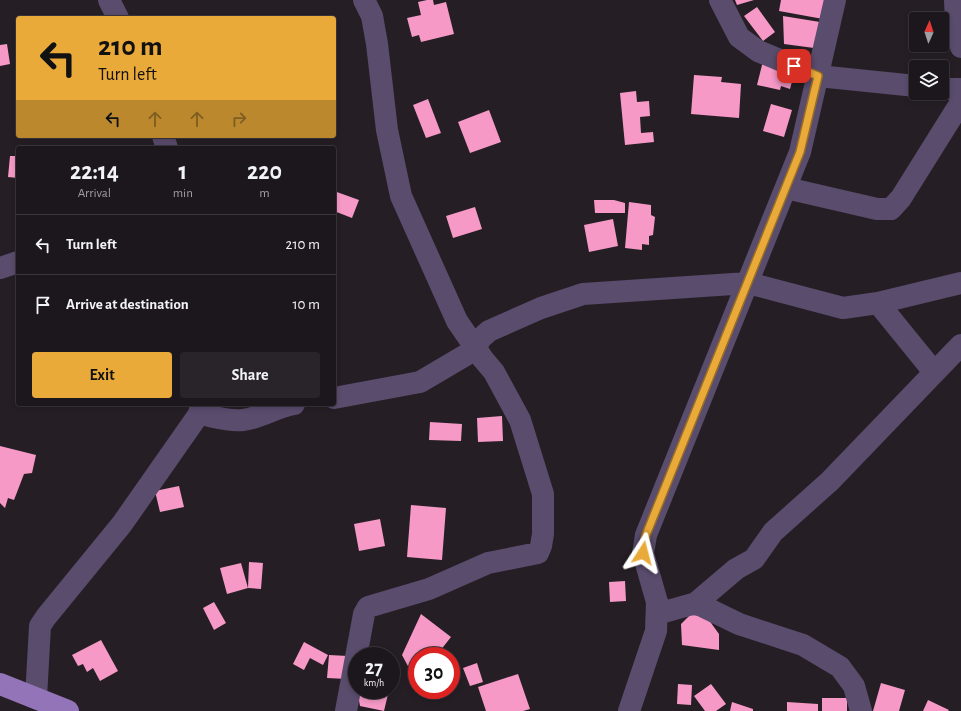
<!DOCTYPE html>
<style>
:root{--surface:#1c171c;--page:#292429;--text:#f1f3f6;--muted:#a09fa3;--line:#3a363b;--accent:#eaaa39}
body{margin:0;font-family:"Alegreya Sans",sans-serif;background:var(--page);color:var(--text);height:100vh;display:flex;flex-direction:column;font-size:15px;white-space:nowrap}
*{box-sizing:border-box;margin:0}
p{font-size:13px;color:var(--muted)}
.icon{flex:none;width:22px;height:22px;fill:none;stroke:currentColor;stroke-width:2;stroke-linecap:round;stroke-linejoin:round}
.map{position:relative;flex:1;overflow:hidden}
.drawer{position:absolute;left:16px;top:146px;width:320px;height:260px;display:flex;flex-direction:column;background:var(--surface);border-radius:4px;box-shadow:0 2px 6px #0003,0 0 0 1px var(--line)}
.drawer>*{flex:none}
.hud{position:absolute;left:16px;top:16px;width:320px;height:122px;border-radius:4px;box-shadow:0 2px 6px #0003,0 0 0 1px var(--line);background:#eaaa39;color:#111;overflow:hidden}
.needle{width:26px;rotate:3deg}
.fabs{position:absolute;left:909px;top:12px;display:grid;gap:8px}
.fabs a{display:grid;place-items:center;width:40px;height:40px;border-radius:4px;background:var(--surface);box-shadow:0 2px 6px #0003,0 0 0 1px var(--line);font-size:20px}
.speed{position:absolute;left:348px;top:647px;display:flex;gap:8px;font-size:20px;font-weight:700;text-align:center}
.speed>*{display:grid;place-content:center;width:52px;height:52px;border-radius:50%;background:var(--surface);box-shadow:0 2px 6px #0003,0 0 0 1px var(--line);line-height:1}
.speed small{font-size:10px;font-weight:400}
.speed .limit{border:6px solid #d22;background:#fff;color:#111}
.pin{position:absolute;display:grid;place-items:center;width:34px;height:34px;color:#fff;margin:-17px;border-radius:8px;box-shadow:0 2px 6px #0006}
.me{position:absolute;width:44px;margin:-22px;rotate:9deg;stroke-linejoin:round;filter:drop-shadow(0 0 3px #0008)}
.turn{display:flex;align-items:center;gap:14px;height:84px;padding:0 16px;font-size:18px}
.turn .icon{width:52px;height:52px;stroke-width:2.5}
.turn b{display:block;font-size:28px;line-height:34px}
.lanes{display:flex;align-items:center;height:38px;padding:0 16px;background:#0003;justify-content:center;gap:20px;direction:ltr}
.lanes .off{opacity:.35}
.eta{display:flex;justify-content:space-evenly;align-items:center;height:68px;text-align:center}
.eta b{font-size:24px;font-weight:600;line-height:28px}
.primary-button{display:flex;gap:8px;margin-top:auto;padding:8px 16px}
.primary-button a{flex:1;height:46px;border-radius:4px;background:var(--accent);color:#111;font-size:16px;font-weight:600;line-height:46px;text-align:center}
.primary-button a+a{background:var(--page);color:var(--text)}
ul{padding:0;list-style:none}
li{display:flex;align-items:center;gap:12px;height:60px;padding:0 16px;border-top:1px solid var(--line)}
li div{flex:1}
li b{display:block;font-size:15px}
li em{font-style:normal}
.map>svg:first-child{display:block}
</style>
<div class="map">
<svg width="961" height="711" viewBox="0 0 961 711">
<rect width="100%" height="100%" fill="#251f25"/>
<path fill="#f699c7" d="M427 0H433L434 5 446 2 454 34 421 42 419 35 412 37 407 18 421 15 418 2Z
M735 0H754L737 5Z
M781 0H827L823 19 779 11Z
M757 7 775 32 763 41 744 16Z
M783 16 820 22 814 48 784 44Z
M7 44 10 64 0 66V45Z
M763 61 794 74 790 89 781 86 780 90 757 85Z
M694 75 722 77 721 82 741 84 739 118 691 114Z
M636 91 637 102 649 101 650 116 640 117 641 133 653 132 654 142 625 145 620 93Z
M428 99 441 133 426 138 413 105Z
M771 104 792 110 784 137 763 131Z
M489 110 501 142 470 153 458 122Z
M10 156H18V178L8 177Z
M334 191 359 200 352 218 334 211Z
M594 200H614L625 203V213H595Z
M629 202 651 205V215L655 217 653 235 649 236V245L642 244V250L625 248Z
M475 207 482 229 453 238 446 216Z
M613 219 618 246 589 252 584 225Z
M502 416 503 441 478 442 477 418Z
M430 422 462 424 461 441 429 440Z
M0 446 36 455 32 473 24 474 14 500 8 498 5 508 0 503Z
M179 486 184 507 160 512 155 491Z
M411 505 446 508 442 560 407 557Z
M380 519 385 546 359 551 354 524Z
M249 562 263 563 261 589 248 588Z
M241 563 248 588 227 594 220 568Z
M625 581 626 601 610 602 609 582Z
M214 602 226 623 214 630 203 608Z
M421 614 451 637 436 656H417V669L409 668 402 655Z
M690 615 706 616 719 634V650L682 645 681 624Z
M101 640 118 671 100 681 93 668 87 672 83 664 78 666 72 655Z
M304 642 328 655 323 665 310 658 304 670 293 664Z
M329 655 348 656 347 679 327 678Z
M477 663 483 682 470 686 463 668Z
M518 674 530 709 523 711H486L478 687Z
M881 683 905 690 899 711H873Z
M678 684 692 685 691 705 677 704Z
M711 684 726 704 716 711H705L694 696Z
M363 690H389L384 711 360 706 358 695Z
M822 698H847V711H822Z
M928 700 949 710 948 711H923Z
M732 702 753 709V711H730Z
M787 702 818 704V711H787Z"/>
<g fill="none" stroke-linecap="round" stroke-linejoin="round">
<path stroke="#5a4c6d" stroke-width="22" d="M109 0 118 18
M720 0 739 37 758 51 818 76 916 86
M955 0 956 24 961 47
M942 89H961
M163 136 167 148
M786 188 877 209H891L901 198 961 102
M0 268 18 262
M878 303 934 372
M334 398 420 382 476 349 480 339 489 331 541 308 583 294 748 283 843 308 878 303 961 283
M199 414C212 416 229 422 243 420 261 418 276 407 294 404
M696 603 739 624 803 645 840 667 854 686 861 711
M657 614 696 603 736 569 754 559 773 532 830 481 961 345
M36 698 40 626 46 617 122 524 199 414 201 404
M346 711 364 614 368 607 429 589 488 563 538 553 541 546 543 534V494L520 420 494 372 483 359 457 321 401 196 387 130 377 44 372 16 364 0
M629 711 656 631 657 602 643 553 646 535 800 152 835 0"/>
<path stroke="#9374b8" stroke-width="22" d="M0 684 68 711"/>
</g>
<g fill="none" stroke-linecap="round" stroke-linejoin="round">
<g stroke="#986e25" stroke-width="10">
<path id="route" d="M643 553 646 535 800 152 818 76 794 66"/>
</g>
<use href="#route" stroke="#eaaa39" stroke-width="7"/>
</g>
</svg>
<div class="fabs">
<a><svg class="needle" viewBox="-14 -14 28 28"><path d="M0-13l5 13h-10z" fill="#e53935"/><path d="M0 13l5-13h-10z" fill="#a09fa3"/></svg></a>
<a><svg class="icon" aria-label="layers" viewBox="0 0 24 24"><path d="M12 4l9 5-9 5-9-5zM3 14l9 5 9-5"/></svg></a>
</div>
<div class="speed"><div>27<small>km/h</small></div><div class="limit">30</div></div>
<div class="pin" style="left:794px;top:66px;background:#d93025"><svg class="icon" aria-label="arrive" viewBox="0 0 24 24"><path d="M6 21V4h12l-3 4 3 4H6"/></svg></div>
<svg class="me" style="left:643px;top:553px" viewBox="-20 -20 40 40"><path d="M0-17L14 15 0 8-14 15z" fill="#eaaa39" stroke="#fff" stroke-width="4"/></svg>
<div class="hud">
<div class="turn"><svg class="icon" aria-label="left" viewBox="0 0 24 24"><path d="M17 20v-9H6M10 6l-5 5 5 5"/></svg><div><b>210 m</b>Turn left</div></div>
<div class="lanes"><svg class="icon" aria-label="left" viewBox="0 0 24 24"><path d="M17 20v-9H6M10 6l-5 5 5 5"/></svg><svg class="icon off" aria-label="ahead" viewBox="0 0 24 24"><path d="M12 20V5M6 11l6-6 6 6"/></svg><svg class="icon off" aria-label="ahead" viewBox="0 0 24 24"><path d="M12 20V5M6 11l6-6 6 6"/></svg><svg class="icon off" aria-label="right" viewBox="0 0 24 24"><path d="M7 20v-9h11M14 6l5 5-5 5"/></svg></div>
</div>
<section class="drawer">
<div class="eta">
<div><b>22:14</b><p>Arrival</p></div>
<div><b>1</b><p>min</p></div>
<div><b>220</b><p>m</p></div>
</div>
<ul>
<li><svg class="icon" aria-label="left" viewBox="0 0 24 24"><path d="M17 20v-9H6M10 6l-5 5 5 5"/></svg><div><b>Turn left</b></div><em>210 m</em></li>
<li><svg class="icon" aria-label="arrive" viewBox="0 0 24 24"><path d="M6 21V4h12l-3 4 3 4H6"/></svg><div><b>Arrive at destination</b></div><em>10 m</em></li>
</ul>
<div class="primary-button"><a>Exit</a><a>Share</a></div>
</section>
</div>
